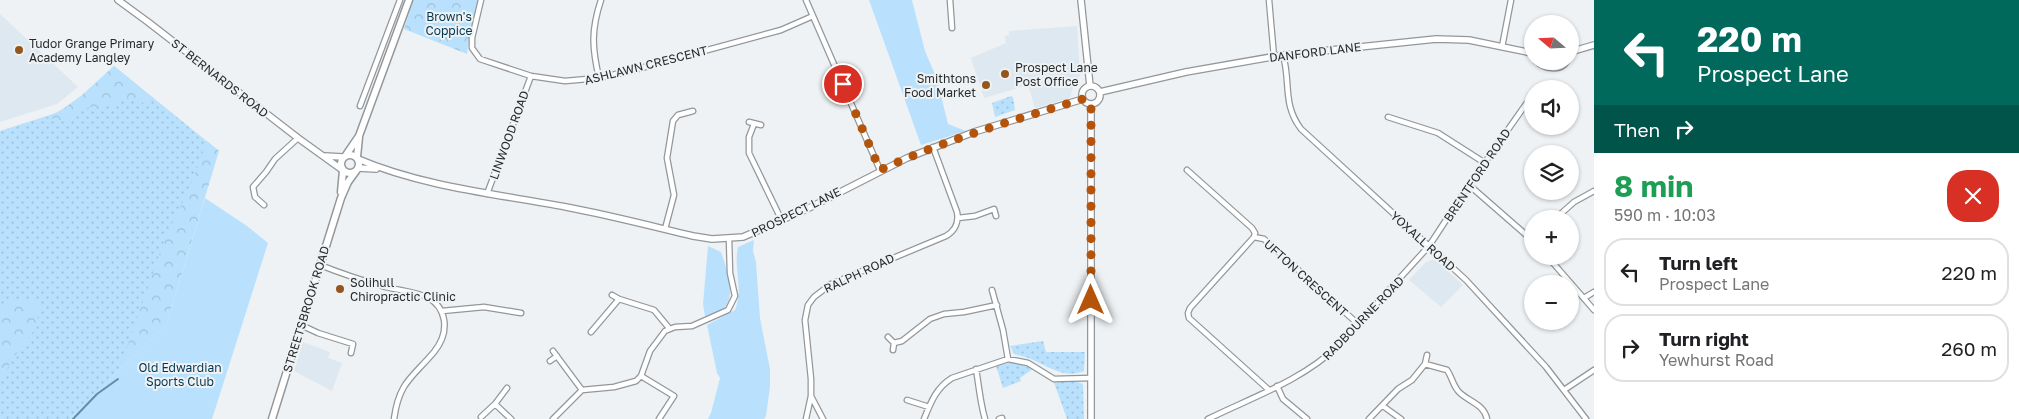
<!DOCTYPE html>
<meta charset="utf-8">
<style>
:root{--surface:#fff;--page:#f6f6f6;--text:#202124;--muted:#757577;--line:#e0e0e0}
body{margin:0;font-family:"Golos Text",sans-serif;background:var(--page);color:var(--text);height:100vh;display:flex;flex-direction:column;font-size:19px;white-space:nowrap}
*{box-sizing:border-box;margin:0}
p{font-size:16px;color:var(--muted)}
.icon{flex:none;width:28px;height:28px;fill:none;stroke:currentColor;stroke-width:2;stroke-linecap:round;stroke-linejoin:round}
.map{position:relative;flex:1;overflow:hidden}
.side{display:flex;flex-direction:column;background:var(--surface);width:425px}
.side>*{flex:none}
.hud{background:#00695c;color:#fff;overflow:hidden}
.needle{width:32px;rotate:289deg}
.tools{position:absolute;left:1524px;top:15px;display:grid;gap:10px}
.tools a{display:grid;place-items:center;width:55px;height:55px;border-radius:50%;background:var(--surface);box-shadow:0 1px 4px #0004;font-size:25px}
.pin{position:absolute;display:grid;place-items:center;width:42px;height:42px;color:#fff;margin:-21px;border:2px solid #fff;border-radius:50%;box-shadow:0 1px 5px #0007}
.me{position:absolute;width:55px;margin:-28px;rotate:0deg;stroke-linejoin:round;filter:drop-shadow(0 0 4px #0008)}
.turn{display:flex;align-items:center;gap:18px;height:105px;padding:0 20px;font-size:22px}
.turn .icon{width:65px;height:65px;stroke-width:2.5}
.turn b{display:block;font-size:35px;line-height:42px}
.then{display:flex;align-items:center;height:48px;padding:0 20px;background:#0003;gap:10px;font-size:19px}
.round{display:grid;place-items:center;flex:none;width:52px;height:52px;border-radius:20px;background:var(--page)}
.summary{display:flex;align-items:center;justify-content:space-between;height:85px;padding:0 20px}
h1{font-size:30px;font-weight:700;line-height:38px;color:#1e9e55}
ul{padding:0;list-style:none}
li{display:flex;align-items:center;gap:15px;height:68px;margin:0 10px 8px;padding:0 10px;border:2px solid var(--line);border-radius:20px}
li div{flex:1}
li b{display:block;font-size:19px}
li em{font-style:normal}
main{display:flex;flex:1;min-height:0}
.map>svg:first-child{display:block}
</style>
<main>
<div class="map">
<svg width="1594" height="419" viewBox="0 0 1594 419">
<defs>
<pattern id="grass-dots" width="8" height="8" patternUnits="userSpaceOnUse" patternTransform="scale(1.25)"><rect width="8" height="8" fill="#b9e1fd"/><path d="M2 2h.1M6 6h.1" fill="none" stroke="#9fc1d9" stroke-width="1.8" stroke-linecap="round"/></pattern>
<pattern id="forest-crowns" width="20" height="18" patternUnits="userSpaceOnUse" patternTransform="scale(1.25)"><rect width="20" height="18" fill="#b9e1fd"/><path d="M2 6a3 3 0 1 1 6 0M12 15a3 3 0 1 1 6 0" fill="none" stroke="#9fc1d9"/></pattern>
</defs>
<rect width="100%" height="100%" fill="#eef2f4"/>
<path fill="#dde8f0" d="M0 14 78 87 57 104 0 122Z
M1077 26 1080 76 1072 90 1070 98 1035 108 1028 85 984 98 971 58 1006 43 1005 36 1009 35V31Z
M1435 259 1463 285 1441 307 1409 280 1426 262Z
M303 342 330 352 328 358 342 363 332 391 294 371Z"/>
<path fill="url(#grass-dots)" d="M114 66 219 151 196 189 167 323 70 419H0V131L59 112 81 96Z
M1011 96 1013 97 1015 110 995 117 992 103Z
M1043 341 1046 352H1085L1084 371C1064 379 1050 367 1033 360 1027 357 1020 356 1014 354L1010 346Z
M1007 363H1017L1033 369 1020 378 1021 381 1003 388 996 366Z
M1053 380 1077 382 1083 384 1084 419H1067Z"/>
<path fill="url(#forest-crowns)" d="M413 0H478L470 31 467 54 404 29Z
M114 66 153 98 144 103 128 98 107 106 89 107 64 121 46 117C73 107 93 85 114 66Z
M207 141 219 151 167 323 119 370 165 238 191 185Z
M21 299 40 302 36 328 13 358 0 382V304Z"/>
<path fill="#b9e1fd" d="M869 0H912L925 51 937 79 948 124 966 131 921 145Z
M205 198 247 226 268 243 212 419H70L167 323Z
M754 240 753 251 756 262 760 318 770 369V387L766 416 764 419H708L711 413 720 378 717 373 707 325 735 310C744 287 733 270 738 247Z
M708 246 721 252C726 267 739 300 720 311 716 313 710 314 705 316L703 304Z"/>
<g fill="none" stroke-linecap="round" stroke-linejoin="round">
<path stroke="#628eab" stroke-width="2" d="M73 419 97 394 118 379"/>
<g stroke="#93979a" stroke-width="7">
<path id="minor" d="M481 0 472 38V48L480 59 531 76 565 81 599 78 634 70 781 30 813 16
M806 0 880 170
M950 0 952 28
M1269 0 1274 57
M1502 47 1511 0
M1283 55C1291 82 1282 104 1301 129L1466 280 1546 367 1586 419
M1536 61C1544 69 1561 72 1567 61
M599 78C592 48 591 30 601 0
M360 106 400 0
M1388 117 1438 133 1485 163
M749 122 761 125
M754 124 749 137V153L781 219
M1187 170 1252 228 1255 233 1254 237
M1469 185 1532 240
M487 194 531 76
M264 205 255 197 253 187 266 172 275 159 298 138
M958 218 975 216 994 209 996 216
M1555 219 1574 202 1594 191
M665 229 674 195 667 158 673 121 678 115 693 111
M1547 256 1594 310
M320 265C340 273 361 280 382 286 405 293 439 290 444 320 446 332 442 342 434 352 412 378 399 382 394 419
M992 290 1003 330 1008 359
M612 295 619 299 654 310 669 328
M1584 298 1594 292
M442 311 484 307 521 313
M301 325 318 333 353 344 351 353
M591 332 619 299
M888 337 894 343 893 350
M894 343 902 341 930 319 944 314 964 312 997 305
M553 351 582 390
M550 361 557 356
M1425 364 1427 355
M976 369C979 386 980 402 985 419
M641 376 674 396 659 419
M1277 386 1283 399 1307 419
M507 388 495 404 511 419
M1269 390 1189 318 1188 313 1190 308 1254 237 1264 239 1358 324
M1564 390 1594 370
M811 396 823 419
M907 400 929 407
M1383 406 1401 419
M481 417 495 404
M553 419 582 390 614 387 636 381 641 376 650 351 665 331 675 327 692 326 728 310 735 296 730 273 729 239
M806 419 811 396V379L805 320 808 305 814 297 831 284 946 236C955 231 959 222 957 212L933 147
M924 419C931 402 936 388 952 378L1008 359 1028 363 1054 379 1091 378
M999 419 1002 418
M1208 419C1253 397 1303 380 1339 345L1429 246 1469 185 1526 104
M1369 419 1398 389 1412 380 1425 364 1447 370C1452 377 1453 386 1459 392 1469 402 1484 404 1487 419"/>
</g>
<g stroke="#93979a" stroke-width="8">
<path id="tertiary" d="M118 0 148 22 298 138 341 169
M1081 0 1090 86
M1570 52 1594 45
M1082 95a9 9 0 1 1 18 0a9 9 0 1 1-18 0Z
M1100 92 1186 72 1283 55 1436 39 1469 40 1532 53
M325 156 343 157
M358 159C424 187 497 194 566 207 609 215 651 226 693 236L712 239 743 237 809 208 907 158 974 132 1083 99
M358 168 376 169
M1091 419V104"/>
</g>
<g stroke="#93979a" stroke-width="9">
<path id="secondary" d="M341 164a9 9 0 1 1 18 0a9 9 0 1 1-18 0Z
M346 155 359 136 409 0
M357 157 359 137
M341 192 343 171
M272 419 341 198 348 182 356 171"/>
</g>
<use href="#minor" stroke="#fff" stroke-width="4.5"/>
<use href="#tertiary" stroke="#fff" stroke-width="5.5"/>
<use href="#secondary" stroke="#fff" stroke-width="6"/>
</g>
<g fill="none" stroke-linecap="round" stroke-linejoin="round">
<path stroke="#b45309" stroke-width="9" stroke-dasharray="0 16.2" d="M843 84 880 170C945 140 1014 120 1083 99L1086 103 1091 104V300"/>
</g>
<g fill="#95561e" stroke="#eef2f4" stroke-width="2">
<circle cx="19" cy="50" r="5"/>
<circle cx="1005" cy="74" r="5"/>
<circle cx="986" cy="85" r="5"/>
<circle cx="340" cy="289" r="5"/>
</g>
<g text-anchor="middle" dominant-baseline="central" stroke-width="4" stroke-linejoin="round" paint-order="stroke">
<g font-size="12" fill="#003651" stroke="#eef2f4">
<text x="449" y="16">Brown's<tspan x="449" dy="14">Coppice</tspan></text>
<text x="180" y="367">Old Edwardian<tspan x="180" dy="14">Sports Club</tspan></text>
</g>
<g font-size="12" fill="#292a2b" stroke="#eef2f4" text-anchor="start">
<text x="29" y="43">Tudor Grange Primary<tspan x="29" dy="14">Academy Langley</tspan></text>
<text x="1015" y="67">Prospect Lane<tspan x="1015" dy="14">Post Office</tspan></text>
<text x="976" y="78" text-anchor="end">Smithtons<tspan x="976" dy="14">Food Market</tspan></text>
<text x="350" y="282">Solihull<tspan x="350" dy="14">Chiropractic Clinic</tspan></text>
</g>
<g font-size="12" fill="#292a2b" stroke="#eef2f4">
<text transform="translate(1315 52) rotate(-7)">DANFORD LANE</text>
<text transform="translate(646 65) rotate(-14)">ASHLAWN CRESCENT</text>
<text transform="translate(220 78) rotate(38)">ST BERNARDS ROAD</text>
<text transform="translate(509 135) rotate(-70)">LINWOOD ROAD</text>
<text transform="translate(1477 175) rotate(-56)">BRENTFORD ROAD</text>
<text transform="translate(796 212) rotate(-26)">PROSPECT LANE</text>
<text transform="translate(1423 241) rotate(42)">YOXALL ROAD</text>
<text transform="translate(859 273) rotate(-25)">RALPH ROAD</text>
<text transform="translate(1306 278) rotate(42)">UFTON CRESCENT</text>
<text transform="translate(306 309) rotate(-73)">STREETSBROOK ROAD</text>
<text transform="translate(1363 318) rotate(-46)">RADBOURNE ROAD</text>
</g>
</g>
</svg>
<div class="tools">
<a><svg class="needle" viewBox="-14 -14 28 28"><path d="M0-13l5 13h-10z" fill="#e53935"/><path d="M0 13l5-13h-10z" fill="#757577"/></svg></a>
<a><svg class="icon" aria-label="sound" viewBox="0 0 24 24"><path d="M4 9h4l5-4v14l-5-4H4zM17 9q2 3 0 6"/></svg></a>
<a><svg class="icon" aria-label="layers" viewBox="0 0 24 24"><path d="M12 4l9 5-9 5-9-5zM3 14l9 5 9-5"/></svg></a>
<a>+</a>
<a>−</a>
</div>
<div class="pin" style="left:843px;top:84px;background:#d93025"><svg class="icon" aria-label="arrive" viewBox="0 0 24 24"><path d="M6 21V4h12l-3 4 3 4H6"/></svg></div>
<svg class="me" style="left:1091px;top:300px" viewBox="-20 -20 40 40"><path d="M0-17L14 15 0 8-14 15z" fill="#b45309" stroke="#fff" stroke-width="4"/></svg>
</div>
<section class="side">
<div class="hud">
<div class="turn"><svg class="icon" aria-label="left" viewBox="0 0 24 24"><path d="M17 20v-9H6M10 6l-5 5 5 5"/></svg><div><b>220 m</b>Prospect Lane</div></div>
<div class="then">Then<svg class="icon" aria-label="right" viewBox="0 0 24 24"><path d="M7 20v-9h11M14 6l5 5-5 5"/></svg></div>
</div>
<div class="summary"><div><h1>8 min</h1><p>590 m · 10:03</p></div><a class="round" style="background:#d93025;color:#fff"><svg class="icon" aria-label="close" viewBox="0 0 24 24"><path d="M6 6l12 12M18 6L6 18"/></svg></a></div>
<ul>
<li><svg class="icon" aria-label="left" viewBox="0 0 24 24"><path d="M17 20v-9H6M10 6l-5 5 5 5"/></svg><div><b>Turn left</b><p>Prospect Lane</p></div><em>220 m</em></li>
<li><svg class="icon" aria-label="right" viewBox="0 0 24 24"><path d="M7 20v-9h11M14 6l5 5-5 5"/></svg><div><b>Turn right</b><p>Yewhurst Road</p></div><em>260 m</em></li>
</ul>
</section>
</main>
